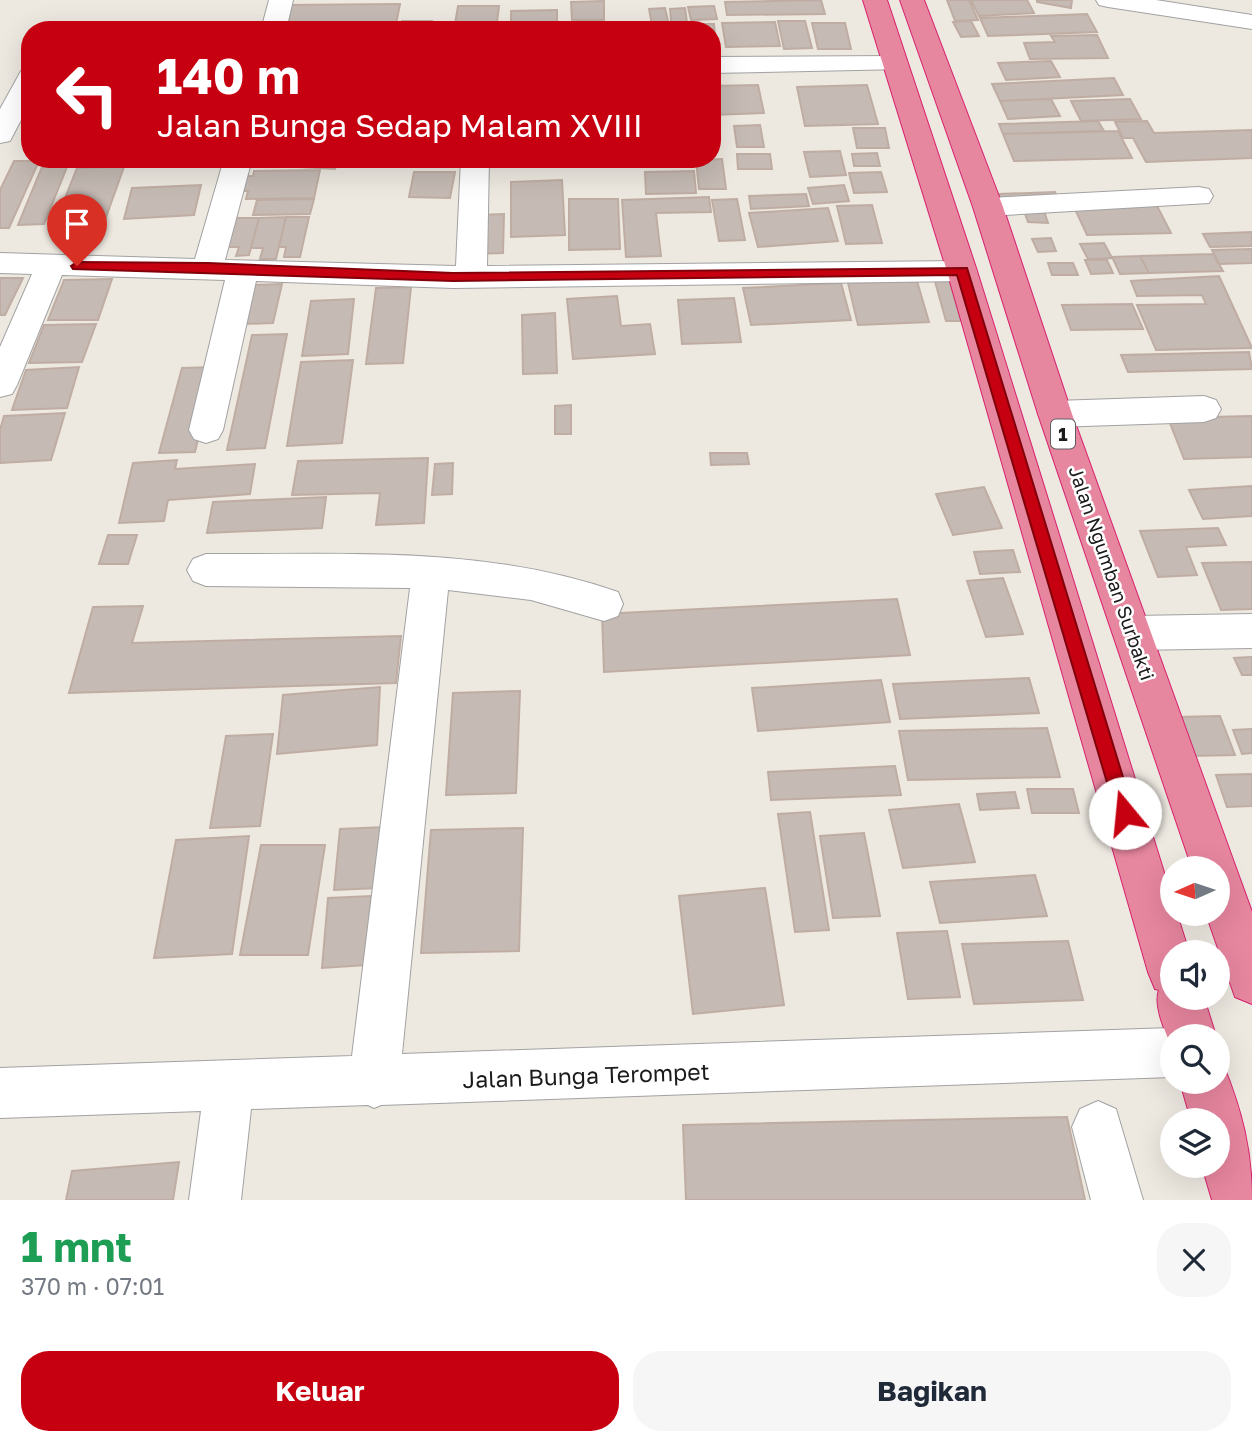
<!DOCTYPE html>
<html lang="id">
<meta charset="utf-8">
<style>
:root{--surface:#fff;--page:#f6f6f7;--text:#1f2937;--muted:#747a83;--accent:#c60010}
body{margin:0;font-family:"Golos Text",sans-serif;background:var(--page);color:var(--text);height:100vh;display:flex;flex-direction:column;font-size:26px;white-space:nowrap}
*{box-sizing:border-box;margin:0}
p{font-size:23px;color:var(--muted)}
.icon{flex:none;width:38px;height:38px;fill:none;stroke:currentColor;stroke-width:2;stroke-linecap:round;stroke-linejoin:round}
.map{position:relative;height:1200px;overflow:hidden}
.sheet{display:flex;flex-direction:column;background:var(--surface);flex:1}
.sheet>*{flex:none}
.banner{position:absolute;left:21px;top:21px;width:700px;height:147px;border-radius:28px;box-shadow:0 7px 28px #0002;background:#c60010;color:#fff;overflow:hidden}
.needle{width:46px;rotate:267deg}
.controls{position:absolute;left:1160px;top:856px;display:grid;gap:14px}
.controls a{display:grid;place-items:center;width:70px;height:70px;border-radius:50%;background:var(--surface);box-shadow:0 7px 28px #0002;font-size:35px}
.pin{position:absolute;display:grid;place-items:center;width:60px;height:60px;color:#fff;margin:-72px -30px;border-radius:50% 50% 50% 0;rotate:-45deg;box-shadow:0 0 7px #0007}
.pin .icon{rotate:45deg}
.me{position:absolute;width:77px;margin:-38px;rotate:343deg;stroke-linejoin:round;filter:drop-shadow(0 0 5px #0008)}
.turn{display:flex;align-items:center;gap:24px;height:147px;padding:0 21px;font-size:32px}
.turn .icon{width:91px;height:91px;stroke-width:2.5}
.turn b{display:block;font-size:49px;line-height:60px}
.round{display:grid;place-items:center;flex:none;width:74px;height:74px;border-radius:28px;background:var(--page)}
.overview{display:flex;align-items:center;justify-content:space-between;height:119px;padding:0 21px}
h1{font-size:42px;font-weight:700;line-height:52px;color:#1e9e55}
.cta{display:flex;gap:14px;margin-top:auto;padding:14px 21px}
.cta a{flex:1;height:80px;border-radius:28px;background:var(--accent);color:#fff;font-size:28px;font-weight:700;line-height:80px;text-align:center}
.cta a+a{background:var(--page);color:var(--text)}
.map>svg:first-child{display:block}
</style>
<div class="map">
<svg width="1252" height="1200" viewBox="0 0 1252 1200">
<rect width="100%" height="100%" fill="#ede8e0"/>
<path fill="#c5bab4" stroke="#bfada3" stroke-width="2" d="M821 0 825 14 727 15 725 2Z
M947 0H969L978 20 955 21Z
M971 0H1027L1034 13 979 16Z
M1037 0H1072L1071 8 1037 2Z
M604 1V20H572L571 2Z
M400 4 396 24 280 25 287 5Z
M458 6H499L496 30H454Z
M714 6 717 19 691 20 688 7Z
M665 8 670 30H653L649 9Z
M685 8 688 30H672L670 9Z
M557 10V30H511V11Z
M1087 14 1097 32 988 36 980 18Z
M402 21H432L430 30H400Z
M778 21H805L812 48 784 49Z
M971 21 979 36 961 37 953 22Z
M775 22 780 46 726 47 722 23Z
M599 23 600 30H571L570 24Z
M812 23H845L851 49H818Z
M692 24H714L716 47H712V30H692Z
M1097 35 1108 58 1030 59 1024 43 1055 42 1051 36Z
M1051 61 1060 77 1006 80 998 63Z
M1114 78 1123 95 1000 101 992 84Z
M758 85 764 113 712 115V86Z
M867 85 878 124 805 126 797 87Z
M1051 99 1060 116 1008 119 1000 101Z
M1130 99 1141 119 1081 121 1071 101Z
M1098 121 1104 131 1003 134 999 124Z
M1147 121 1154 133 1252 130V158L1146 162 1133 138H1123L1115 122Z
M760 125 764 147H737L734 126Z
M853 128H885L889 148H857Z
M1118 131 1132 158 1014 161 1003 134Z
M840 151 846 175 810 177 804 152Z
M877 153 880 166H854L852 154Z
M737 154H770L772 169H738Z
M250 159H339L335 169 247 164Z
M380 159H446L443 167 378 164Z
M722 159 726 189H699L696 160Z
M14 161H39L9 228H0V190Z
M42 167H67L44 224 18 225Z
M124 167 105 220 56 221 77 168Z
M320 170 314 198 246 199 248 191H238L242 176H253L254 171Z
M694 171 696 193 646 194 645 172Z
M414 172H455L450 198 409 197Z
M881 172 887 192 854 193 849 173Z
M562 180 565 235 511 237V182Z
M201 185 194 215 124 219 132 188Z
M844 185 849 201 813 204 808 188Z
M1055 192 1058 200 1002 202 999 194Z
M806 194 809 206 751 209 749 196Z
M709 197 711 212 656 213 661 256 626 257 622 200Z
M314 199 310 214 253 215 257 200Z
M569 199H618L620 249 569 250Z
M737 199 745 240 719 241 712 200Z
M1156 204 1171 233 1087 235 1074 207Z
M872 205 882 243 846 244 837 206Z
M828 208 838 241 758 247 749 213Z
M1024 211H1044L1048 223 1028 222Z
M504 214 503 253 474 254 476 215Z
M286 217 276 259H260L263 248H251L259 218Z
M286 217H309L300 257H284L286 247H279Z
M234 218H259L249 255 236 256 239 247H226Z
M1252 232V246L1210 247 1203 234Z
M1051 238 1056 251 1038 252 1032 239Z
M1104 243 1112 258 1088 259 1080 244Z
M1252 249V263L1219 264 1212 250Z
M1213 254 1223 271 1149 273 1140 256Z
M1140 256 1149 273 1120 274 1112 257Z
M1085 260H1107L1113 273 1091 274Z
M1048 263H1073L1078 275H1052Z
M1219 276 1252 348 1156 350 1137 305 1206 304 1202 295 1137 296 1131 281Z
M948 277 961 321H946L934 278Z
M0 278H23L5 315H0Z
M112 279 98 320H48L64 280Z
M917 281 929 322 858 325 848 283Z
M841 283 851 320 751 325 743 288Z
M282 284 273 323 244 324 254 285Z
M411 287 403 363 366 364 376 288Z
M617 296 621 326 650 324 655 354 573 359 567 299Z
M734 298 741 342 682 344 678 300Z
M354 299 348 354 302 356 311 301Z
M1132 304 1143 329 1071 330 1062 305Z
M555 313 557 373 523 374 522 315Z
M96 324 82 362 29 363 44 325Z
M287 334 265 448 227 450 252 335Z
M1249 352 1252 369 1128 372 1121 355Z
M353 360 342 443 287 446 301 362Z
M79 367 67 408 12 410 26 370Z
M215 367 195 452 159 453 182 368Z
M571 405V434H555V406Z
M65 413 51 460 0 463V430L4 416Z
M1252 416V457L1184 459 1168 418Z
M710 453H747L749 464 711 465Z
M428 458 424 523 376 525 380 493 292 495 298 461Z
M177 460 175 469 255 464 250 494 168 500 164 521 119 523 133 463Z
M453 463 452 494 432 495 435 464Z
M1252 486V516L1203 519 1189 490Z
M984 487 1002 528 953 535 936 494Z
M326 497 322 528 207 533 213 502Z
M1218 528 1226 545 1186 547 1197 575 1158 577 1140 531Z
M108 535H137L128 564H99Z
M1013 550 1020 572 980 574 974 552Z
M1252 562V609L1221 610 1202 563Z
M1003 578 1023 634 986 637 967 581Z
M897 599 910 655 604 672 602 614Z
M143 606 132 643 401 636 396 683 69 693 93 607Z
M1252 657V675H1242L1234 658Z
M1029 678 1039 713 900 719 893 684Z
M881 680 890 722 758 731 752 688Z
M380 687 377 745 277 754 283 695Z
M520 691 516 793 446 795 453 693Z
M1220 716 1235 755 1191 756 1177 717Z
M1047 728 1060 777 908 780 899 731Z
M1252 729V753L1242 754 1233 730Z
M273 734 260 826 210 828 226 736Z
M895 766 901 795 771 800 768 772Z
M1252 774V806L1227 807 1216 775Z
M1027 789H1073L1079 813H1032Z
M1015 792 1019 808 980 810 977 794Z
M959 804 975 862 903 868 889 810Z
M810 812 829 930 795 932 778 814Z
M385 827 380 888 334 890 340 829Z
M523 828 519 951 421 953 431 830Z
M864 833 880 916 833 918 820 836Z
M249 836 232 954 154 958 176 840Z
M261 845H325L308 955H240Z
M1035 875 1047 916 940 923 930 882Z
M765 888 784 1005 693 1014 679 896Z
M371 896 366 965 322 968 328 898Z
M947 931 960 997 908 999 897 933Z
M1068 941 1083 1000 974 1004 962 944Z
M1067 1117 1085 1200H686L683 1125Z
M179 1162 173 1200H66L72 1171Z"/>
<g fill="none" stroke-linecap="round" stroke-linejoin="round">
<g stroke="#a2a2a2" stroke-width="2">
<path id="minor" d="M269 0H293L286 30H261Z
M1096 0H1156L1252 15V29L1108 7 1099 5Z
M895 56 904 59 908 64 904 69 712 73V57Z
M30 69V103L10 141 0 143V109L21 71Z
M224 159H252L225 260 456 266 461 159H489L487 266 962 261 973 264 977 271 973 278 962 281 453 288 256 281 223 430 218 439 206 443 194 439 189 430 225 280 62 275 17 385 12 394 0 397V347L32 274 0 273V253L195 259Z
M1199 187 1209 189 1213 196 1209 203 988 216 978 214 973 207 978 200 988 198Z
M1204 396 1216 400 1221 409 1216 418 1204 422 1055 427 1043 423 1038 414 1043 405 1055 401Z
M206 554C343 555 486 545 618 592L623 604 618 616 604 621 531 600 448 590 402 1054 1172 1028 1190 1036H1172V1077L381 1105 374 1108 368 1105 251 1109 241 1200H189L201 1111 0 1118V1068L352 1056 410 588 206 586 193 581 187 570 193 559Z
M1252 614V648L1134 650 1120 645 1114 633 1120 621 1134 616Z
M1098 1101 1116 1109 1143 1200H1091L1072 1127 1080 1109Z"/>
</g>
<g stroke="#d7216e" stroke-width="2">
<path id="highway" d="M863 0H887L977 271 1172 898V914H1177L1189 952H1172V998H1204L1216 1036H1172V1048C1166 1033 1153 1006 1159 990L1155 989 1148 972 947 271Z
M900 0H924L1003 207 1072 414 1236 868 1252 912V1004L1235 997 1206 914H1218V868H1192L1038 414 973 207Z
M1218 1062 1223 1064C1242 1111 1252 1150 1252 1200H1212L1202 1166H1218V1120H1191L1180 1082H1218Z"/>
</g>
<use href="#minor" fill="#fff" fill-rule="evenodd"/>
<use href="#highway" fill="#e7869f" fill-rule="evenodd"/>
</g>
<path fill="#c60010" stroke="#81000a" stroke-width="2" d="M77 262 208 263 453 273 967 268 1134 813 1131 819 1125 821 1119 819 1116 813 957 275 453 281 73 269 71 266Z"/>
<g text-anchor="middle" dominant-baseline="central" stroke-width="5" stroke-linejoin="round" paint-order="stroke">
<rect fill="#fff" stroke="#5f5f5f" stroke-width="2" x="1051" y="419.5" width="24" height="29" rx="5"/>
<g font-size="18" font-weight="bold" fill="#1b1b1b">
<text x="1063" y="434">1</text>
</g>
<g font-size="19" fill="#1b1b1b" stroke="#fff">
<text transform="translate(1112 573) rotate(71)">Jalan Ngumban Surbakti</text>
</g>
<g font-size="23" fill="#1b1b1b" stroke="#fff">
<text transform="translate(586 1075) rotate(-2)">Jalan Bunga Terompet</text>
</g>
</g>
</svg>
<div class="controls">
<a><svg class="needle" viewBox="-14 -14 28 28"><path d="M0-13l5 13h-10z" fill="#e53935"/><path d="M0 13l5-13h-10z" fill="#747a83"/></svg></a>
<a><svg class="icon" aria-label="sound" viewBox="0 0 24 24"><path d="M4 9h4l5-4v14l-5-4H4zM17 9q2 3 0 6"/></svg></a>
<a><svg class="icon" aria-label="search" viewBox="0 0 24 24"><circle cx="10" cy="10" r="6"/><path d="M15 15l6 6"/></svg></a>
<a><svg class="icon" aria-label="layers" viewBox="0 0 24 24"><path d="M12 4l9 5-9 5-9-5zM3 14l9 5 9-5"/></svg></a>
</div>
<div class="pin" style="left:77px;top:266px;background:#d93025"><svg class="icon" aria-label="arrive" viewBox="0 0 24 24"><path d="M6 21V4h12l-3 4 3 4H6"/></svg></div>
<svg class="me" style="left:1125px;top:813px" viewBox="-20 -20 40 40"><circle r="19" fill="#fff"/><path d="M0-13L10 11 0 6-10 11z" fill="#c60010"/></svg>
<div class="banner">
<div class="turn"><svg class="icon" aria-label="left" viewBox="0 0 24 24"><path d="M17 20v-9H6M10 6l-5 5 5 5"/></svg><div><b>140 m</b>Jalan Bunga Sedap Malam XVIII</div></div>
</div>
</div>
<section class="sheet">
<div class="overview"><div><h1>1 mnt</h1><p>370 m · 07:01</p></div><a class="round"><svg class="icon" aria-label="close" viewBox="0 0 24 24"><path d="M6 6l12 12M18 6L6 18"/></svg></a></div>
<div class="cta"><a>Keluar</a><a>Bagikan</a></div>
</section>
